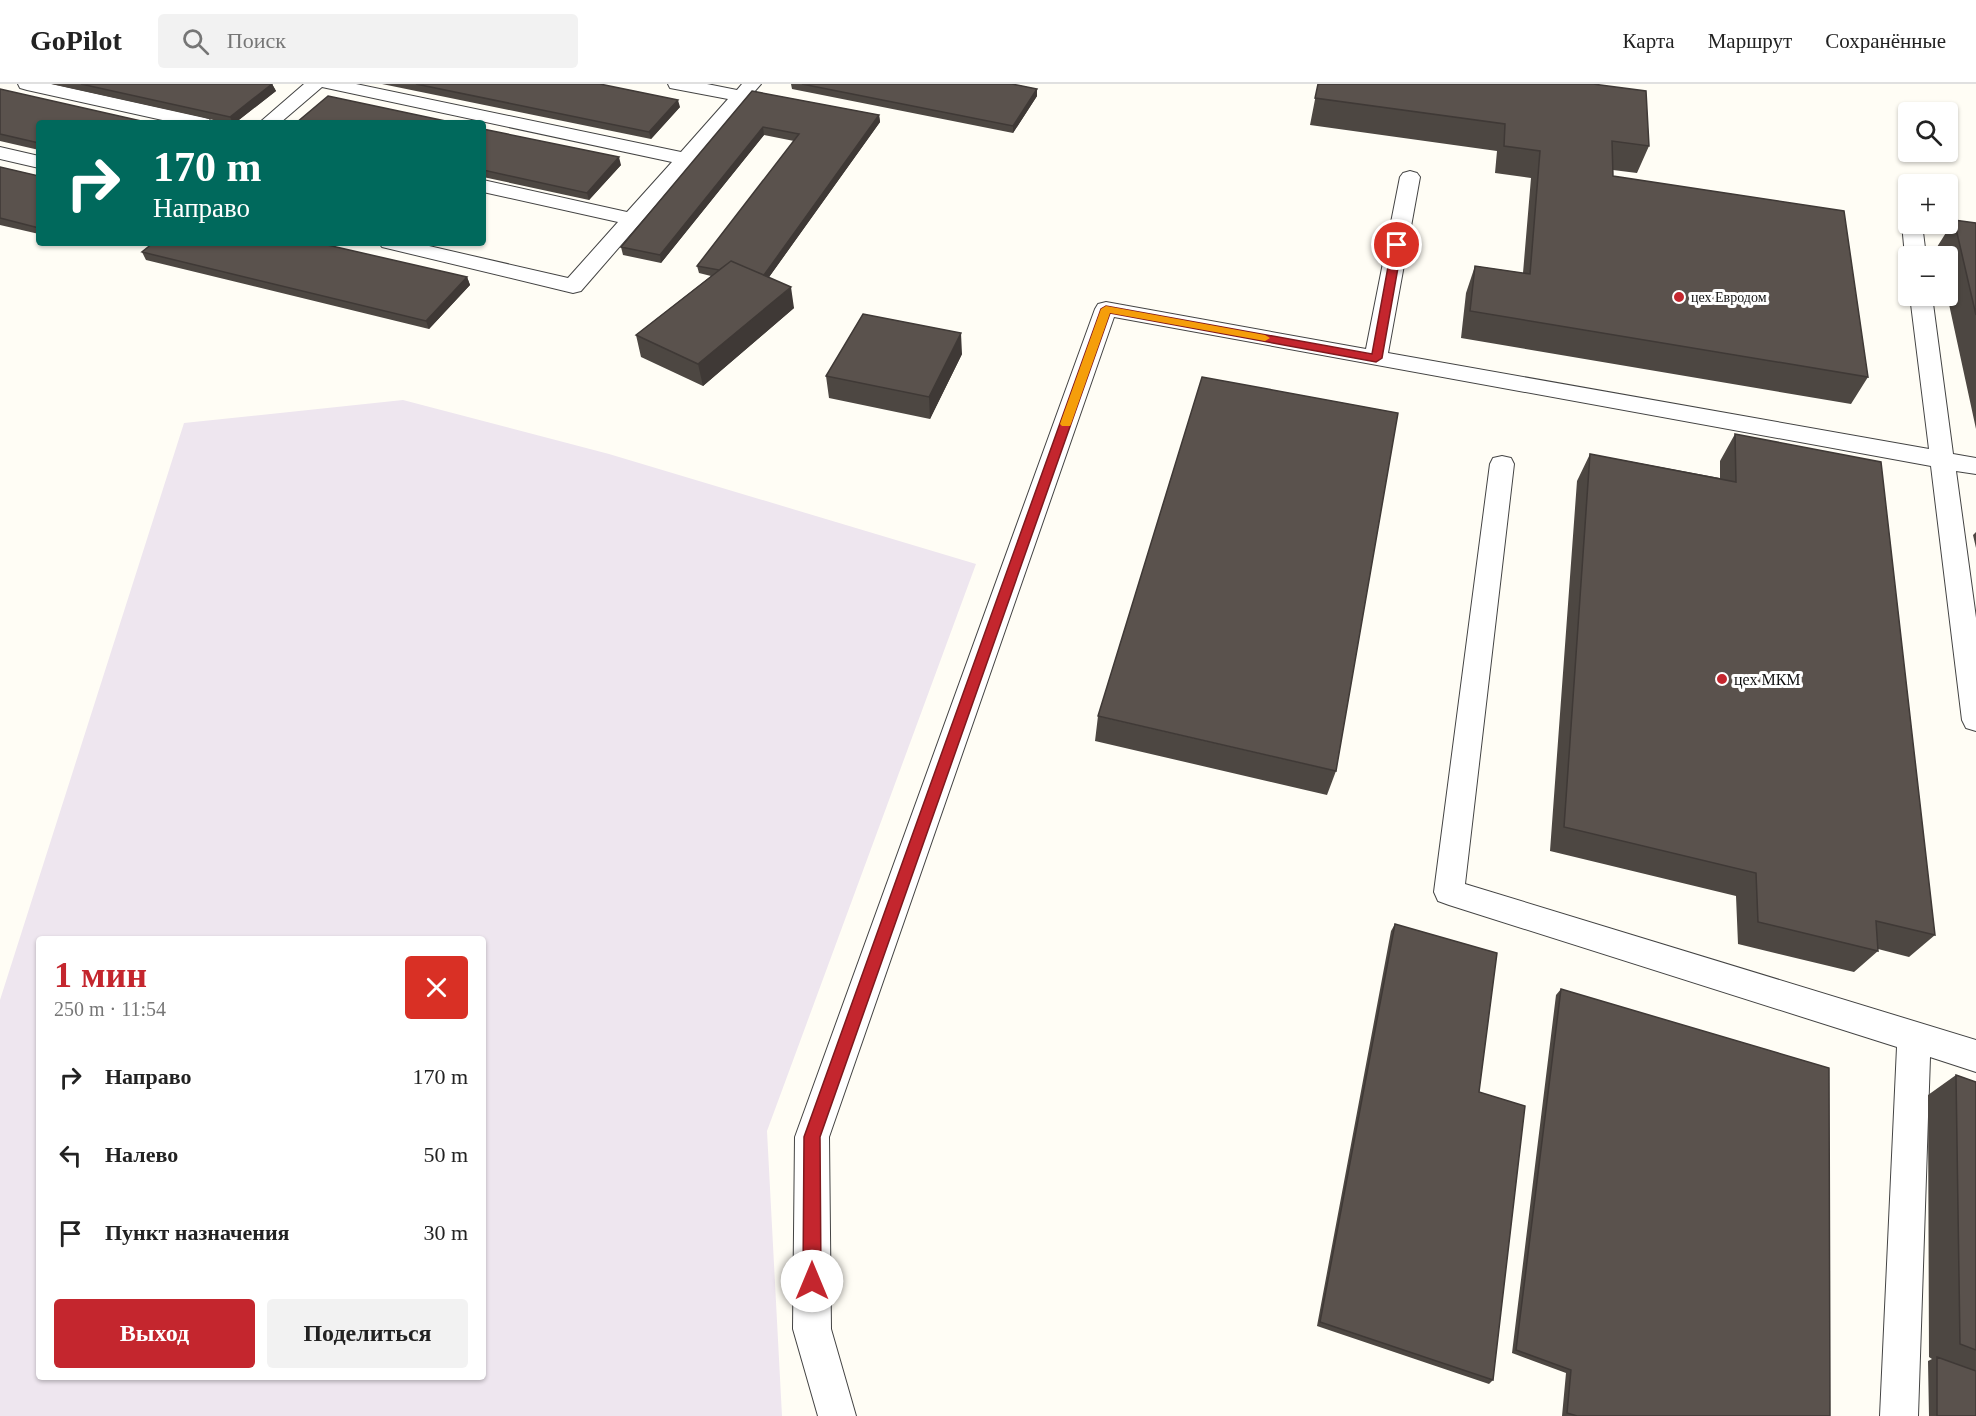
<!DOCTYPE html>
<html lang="ru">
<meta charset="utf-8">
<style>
:root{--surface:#fff;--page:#f2f2f2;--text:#222;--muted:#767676;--line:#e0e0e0;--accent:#c4262e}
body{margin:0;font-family:Georgia,serif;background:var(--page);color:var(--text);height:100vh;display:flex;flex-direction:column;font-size:22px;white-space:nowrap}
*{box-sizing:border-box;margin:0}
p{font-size:20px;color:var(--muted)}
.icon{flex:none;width:33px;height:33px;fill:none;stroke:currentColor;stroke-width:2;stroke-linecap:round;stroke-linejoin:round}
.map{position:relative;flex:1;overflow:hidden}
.details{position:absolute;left:36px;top:852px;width:450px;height:444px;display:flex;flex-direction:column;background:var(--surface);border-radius:6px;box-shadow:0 2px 4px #0004}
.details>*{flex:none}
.top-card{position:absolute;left:36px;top:36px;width:450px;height:126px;border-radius:6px;box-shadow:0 2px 4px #0004;background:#00695c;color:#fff;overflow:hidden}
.fabs{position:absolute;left:1898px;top:18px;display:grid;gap:12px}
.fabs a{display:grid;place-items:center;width:60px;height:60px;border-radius:6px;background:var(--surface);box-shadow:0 2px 4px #0004;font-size:30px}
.pin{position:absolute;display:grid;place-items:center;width:51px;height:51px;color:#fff;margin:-26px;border:3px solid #fff;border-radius:50%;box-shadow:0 2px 6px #0007}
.me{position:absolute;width:66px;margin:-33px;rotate:0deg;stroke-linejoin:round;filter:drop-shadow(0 0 4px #0008)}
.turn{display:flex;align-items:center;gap:21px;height:126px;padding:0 18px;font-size:27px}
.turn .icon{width:78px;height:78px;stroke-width:2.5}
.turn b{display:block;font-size:42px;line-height:51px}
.round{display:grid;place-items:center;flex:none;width:63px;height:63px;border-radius:6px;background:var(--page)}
.overview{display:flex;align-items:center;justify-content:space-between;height:102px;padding:0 18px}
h1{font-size:36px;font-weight:600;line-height:45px;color:var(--accent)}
.action{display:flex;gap:12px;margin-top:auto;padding:12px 18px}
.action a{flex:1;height:69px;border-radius:6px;background:var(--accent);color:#fff;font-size:24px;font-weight:600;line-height:69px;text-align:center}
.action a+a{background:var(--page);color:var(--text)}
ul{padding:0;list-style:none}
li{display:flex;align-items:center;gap:18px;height:78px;padding:0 18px}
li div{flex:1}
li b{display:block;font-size:22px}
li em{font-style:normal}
header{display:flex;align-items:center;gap:36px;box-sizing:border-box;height:84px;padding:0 30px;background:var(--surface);border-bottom:2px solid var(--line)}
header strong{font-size:28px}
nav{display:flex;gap:33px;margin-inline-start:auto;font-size:21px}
.search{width:420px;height:54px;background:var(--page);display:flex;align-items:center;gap:15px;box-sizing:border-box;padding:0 21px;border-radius:6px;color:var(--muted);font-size:22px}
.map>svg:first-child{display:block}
</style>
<header>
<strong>GoPilot</strong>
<div class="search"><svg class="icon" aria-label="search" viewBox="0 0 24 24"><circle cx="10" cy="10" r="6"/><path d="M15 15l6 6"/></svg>Поиск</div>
<nav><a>Карта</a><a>Маршрут</a><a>Сохранённые</a></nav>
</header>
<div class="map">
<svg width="1976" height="1332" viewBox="0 0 1976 1332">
<rect width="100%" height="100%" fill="#fffdf5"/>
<path fill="#eee6ef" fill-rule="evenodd" d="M403 316 609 370 976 480 767 1047 782 1332H0V916L184 339ZM39 855H483V1293H39Z"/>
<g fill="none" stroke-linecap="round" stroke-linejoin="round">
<g stroke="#444" stroke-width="2">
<path id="service" d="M18 0H52L202 33 209 35 212 39H176L27 6 20 4Z
M304 0H356L681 68 728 15 670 4 668 0H707L737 6 742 0H761L581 207 573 209 382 163 379 159H416L568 194 618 138 483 108V96L627 128 672 78 322 3 280 39H259Z
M0 63 39 72V84L0 75Z
M1410 87 1417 89 1420 93 1388 269 1929 365 1910 212H1932L1953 370 1976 374V390L1956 387 1976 534V647L1966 644 1962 636 1931 382 1114 233 829 1053 831 1245 856 1332H818L793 1245 795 1053 1095 225 1098 220 1106 218 1366 265 1400 93 1403 89Z
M1908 135V140H1922L1926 172H1908V176L1905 172 1902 140Z
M1502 372 1511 374 1514 380 1465 800 1976 956V988L1930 973 1918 1332H1880L1897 963 1449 821 1438 817 1434 808 1490 380 1493 374Z"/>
</g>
<use href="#service" fill="#fff" fill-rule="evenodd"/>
</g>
<path fill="#4d4742" d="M51 0H272L276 7 235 39H227Z
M382 0H600L680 23 651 55Z
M791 0H1012L1037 5V12L1013 49 792 5Z
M1318 0 1649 62 1637 89 1613 86V92L1868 293 1851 320 1461 254 1466 209 1475 182 1523 189 1531 94 1495 89 1497 67 1310 41Z
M0 5 39 39V66L0 57Z
M752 7 879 31 880 38 769 193 794 224 703 302 641 273 636 251 711 192 699 189 697 182 794 57 764 51 661 179 623 171 621 163Z
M483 45 621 81 589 116 483 93Z
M0 83 39 92V150L0 141Z
M1954 136 1976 139V345L1947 211V172H1939L1937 163Z
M142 168 467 193 470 201 429 245 146 176Z
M962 270 930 335 829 314 826 292Z
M1735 350 1935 851 1909 873 1878 865V867L1854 888 1738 860 1736 812 1550 767 1577 397 1590 370 1720 394V377Z
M1976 448V464L1973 451Z
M1098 632 1336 687 1327 711 1095 657Z
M1395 840 1493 1296 1489 1300 1317 1242 1391 847Z
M1561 905 1830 1332H1562L1566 1289 1512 1269 1556 911Z
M1956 991 1976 998V1332H1929L1928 1277 1932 1275 1929 1273 1928 1011Z"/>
<path fill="#3f3936" d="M272 0 276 7 235 39H233L230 33Z
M1037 5V12L1013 49V42Z
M678 16 680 23 651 55 649 48Z
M879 31 880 38 762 203 760 195Z
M763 43 764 51 661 179 660 171Z
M619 73 621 81 589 116 587 109Z
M467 193 470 201 429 245 426 237Z
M791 203 794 224 703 302 698 280Z
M961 249 962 270 930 335 929 313Z"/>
<path fill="#5a524d" stroke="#3f3936" stroke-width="1.5" d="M81 0H272L230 33Z
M416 0H600L678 16 649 48Z
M802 0H1012L1037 5 1013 42Z
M1318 0H1593L1646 7 1649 62 1612 57 1613 92 1844 127 1868 293 1470 227 1475 182 1530 190 1540 67 1504 62 1505 40 1315 14Z
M0 5 150 39H39V59L0 50Z
M752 7 879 31 764 191 731 177 719 186 697 182 799 50 763 43 660 171 621 163Z
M328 12 455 39H296Z
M483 45 619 73 587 109 483 86Z
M0 83 39 92V144L0 134Z
M1954 136 1976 139V231Z
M153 159H319L467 193 426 237 142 168Z
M731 177 791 203 698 280 636 251Z
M863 230 961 249 929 313 826 292Z
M1202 293 1398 329 1336 687 1098 632Z
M1735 350 1881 378 1935 851 1876 837 1878 867 1758 838 1756 789 1564 743 1590 370 1736 398Z
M1395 840 1497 869 1479 1008 1525 1022 1493 1296 1320 1238Z
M1561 905 1829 984 1830 1332H1577L1567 1329 1571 1286 1516 1266Z
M1956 991 1976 998V1266L1960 1260Z
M1937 1273 1976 1287V1332H1937Z"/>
<path fill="#c4262e" stroke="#7f191e" stroke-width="1.5" d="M1397 158 1402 161 1382 274 1376 278 1110 229 820 1053 821 1197 818 1203 812 1206 806 1203 803 1197 804 1053 1101 225 1106 222 1372 270 1392 161Z"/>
<path fill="#f59e0b" d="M1106 222 1265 251 1270 254 1265 257 1110 229 1071 340 1070 342H1062L1060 340 1101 225Z"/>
<g fill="#c4262e" stroke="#fff" stroke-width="2">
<circle cx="1679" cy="213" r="6"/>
<circle cx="1722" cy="595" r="6"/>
</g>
<g text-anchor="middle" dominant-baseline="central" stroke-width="6" stroke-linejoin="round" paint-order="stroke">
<g font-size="14" fill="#111" stroke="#fff" text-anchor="start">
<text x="1691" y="213">цех Евродом</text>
</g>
<g font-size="16" fill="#111" stroke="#fff" text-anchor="start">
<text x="1734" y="595">цех МКМ</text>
</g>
</g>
</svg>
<div class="fabs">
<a><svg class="icon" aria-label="search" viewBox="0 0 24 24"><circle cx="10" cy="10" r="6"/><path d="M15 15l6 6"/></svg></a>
<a>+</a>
<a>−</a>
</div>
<div class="pin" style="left:1397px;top:161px;background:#d93025"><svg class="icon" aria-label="arrive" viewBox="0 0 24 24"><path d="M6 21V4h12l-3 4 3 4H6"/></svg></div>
<svg class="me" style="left:812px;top:1197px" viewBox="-20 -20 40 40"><circle r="19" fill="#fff"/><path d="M0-13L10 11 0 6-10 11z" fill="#c4262e"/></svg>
<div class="top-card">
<div class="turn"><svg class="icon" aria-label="right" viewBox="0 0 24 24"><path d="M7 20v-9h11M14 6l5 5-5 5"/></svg><div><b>170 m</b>Направо</div></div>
</div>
<section class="details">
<div class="overview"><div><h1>1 мин</h1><p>250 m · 11:54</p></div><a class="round" style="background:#d93025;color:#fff"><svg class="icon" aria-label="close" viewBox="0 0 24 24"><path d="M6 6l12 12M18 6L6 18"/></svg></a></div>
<ul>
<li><svg class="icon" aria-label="right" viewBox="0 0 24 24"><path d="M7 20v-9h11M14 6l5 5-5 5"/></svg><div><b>Направо</b></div><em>170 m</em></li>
<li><svg class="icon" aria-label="left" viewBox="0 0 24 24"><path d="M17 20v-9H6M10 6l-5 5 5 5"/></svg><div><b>Налево</b></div><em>50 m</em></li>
<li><svg class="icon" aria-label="arrive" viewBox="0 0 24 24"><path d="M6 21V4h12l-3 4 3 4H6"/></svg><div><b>Пункт назначения</b></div><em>30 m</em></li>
</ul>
<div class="action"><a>Выход</a><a>Поделиться</a></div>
</section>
</div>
